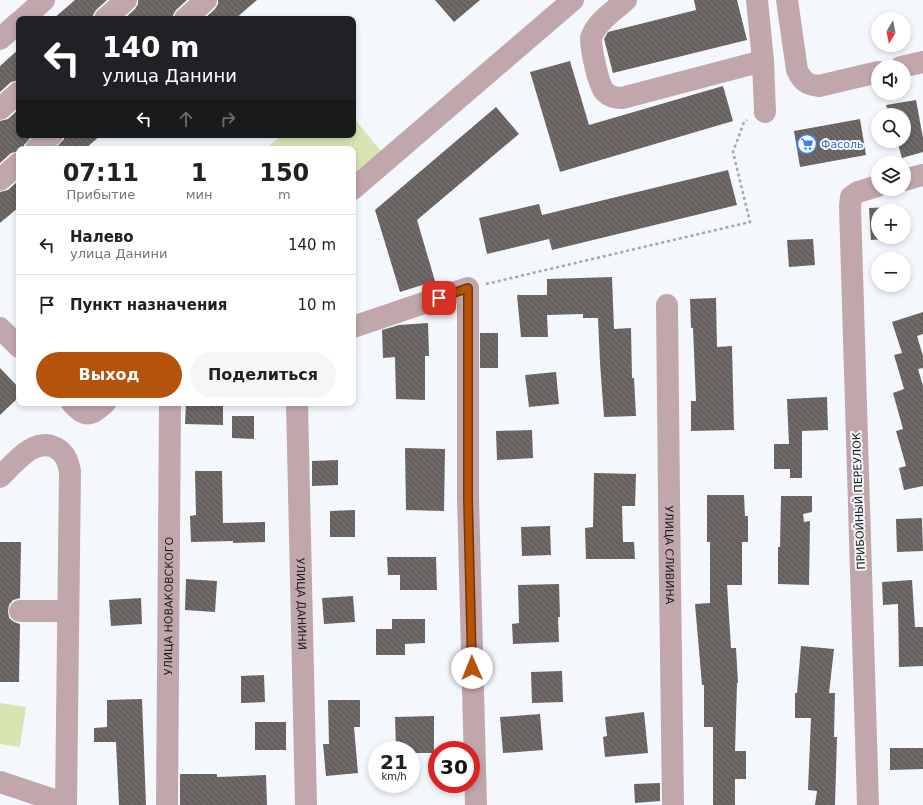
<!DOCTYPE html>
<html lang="ru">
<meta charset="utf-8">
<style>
:root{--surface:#fff;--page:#f6f6f6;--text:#202124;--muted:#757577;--line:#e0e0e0;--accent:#b45309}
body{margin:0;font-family:"DejaVu Sans",sans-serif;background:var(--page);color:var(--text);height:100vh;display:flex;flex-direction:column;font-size:15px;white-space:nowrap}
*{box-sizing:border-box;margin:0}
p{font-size:13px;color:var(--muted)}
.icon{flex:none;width:22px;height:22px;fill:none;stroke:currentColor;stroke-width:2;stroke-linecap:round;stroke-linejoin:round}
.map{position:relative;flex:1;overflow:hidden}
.panel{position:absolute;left:16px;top:146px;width:340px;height:260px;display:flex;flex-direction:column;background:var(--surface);border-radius:8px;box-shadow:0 2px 6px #0003}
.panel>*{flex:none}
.guide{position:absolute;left:16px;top:16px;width:340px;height:122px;border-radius:8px;box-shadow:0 2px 6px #0003;background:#202124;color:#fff;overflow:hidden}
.needle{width:26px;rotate:190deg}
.controls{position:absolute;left:871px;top:12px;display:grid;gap:8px}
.controls a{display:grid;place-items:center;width:40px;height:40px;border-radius:50%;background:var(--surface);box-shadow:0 2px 6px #0003;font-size:20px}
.speed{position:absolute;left:368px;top:741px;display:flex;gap:8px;font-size:20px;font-weight:700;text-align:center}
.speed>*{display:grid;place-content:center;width:52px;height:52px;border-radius:50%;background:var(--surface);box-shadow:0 2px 6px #0003;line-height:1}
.speed small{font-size:10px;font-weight:400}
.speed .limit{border:6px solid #d22;background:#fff;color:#111}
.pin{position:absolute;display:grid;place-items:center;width:34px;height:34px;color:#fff;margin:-17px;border-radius:8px;box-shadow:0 2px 6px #0006}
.me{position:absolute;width:44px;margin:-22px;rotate:359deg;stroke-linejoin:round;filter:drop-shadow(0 0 3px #0008)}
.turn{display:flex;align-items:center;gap:14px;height:84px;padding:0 20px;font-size:18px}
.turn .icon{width:52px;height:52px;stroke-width:2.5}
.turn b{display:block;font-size:28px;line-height:34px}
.lanes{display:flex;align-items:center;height:38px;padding:0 20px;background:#0003;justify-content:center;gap:20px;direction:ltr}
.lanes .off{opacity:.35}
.eta{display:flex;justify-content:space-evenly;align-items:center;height:68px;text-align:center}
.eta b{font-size:24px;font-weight:600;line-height:28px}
.primary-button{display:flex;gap:8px;margin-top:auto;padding:8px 20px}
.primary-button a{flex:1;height:46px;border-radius:24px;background:var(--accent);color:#fff;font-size:16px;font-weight:600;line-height:46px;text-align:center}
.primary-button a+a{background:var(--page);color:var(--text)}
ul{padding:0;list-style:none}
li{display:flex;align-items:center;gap:12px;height:60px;padding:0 20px;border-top:1px solid var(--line)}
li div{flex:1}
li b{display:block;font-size:15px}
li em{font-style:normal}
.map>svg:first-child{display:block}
</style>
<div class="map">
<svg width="923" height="805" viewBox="0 0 923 805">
<defs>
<pattern id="building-back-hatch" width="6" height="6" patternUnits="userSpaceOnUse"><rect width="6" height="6" fill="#67615f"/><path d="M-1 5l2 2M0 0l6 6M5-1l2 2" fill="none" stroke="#7c7776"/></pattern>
</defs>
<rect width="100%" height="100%" fill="#f4f8fd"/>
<path fill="#d8e5b3" d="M353 117 384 155 353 180V149H265L282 135H353Z
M0 703 26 707 20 747 0 744Z"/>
<path fill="url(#building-back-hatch)" d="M75 0H107L96 10 93 15V19H53Z
M138 0H187L176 10 173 15V19H124L135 9 138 4Z
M218 0H257L235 19H204L215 9 218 4Z
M435 0H480L454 22Z
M694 0H737L747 40 613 73 604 39 608 32 696 10Z
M19 49V80L11 82 0 92V66Z
M570 61 589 125 723 86 733 121 560 172 530 72Z
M916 100 923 138V152L902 158 897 141H904V115H889L886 105Z
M496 107 519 134 417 220 435 281 400 292 375 210Z
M19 109V135H33L24 145V149H19V151L11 153 0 163V121L8 119Z
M860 119 866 155 800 167 794 131Z
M64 135H101L85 149H55L64 139Z
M728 170 737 205 552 250 549 239 487 254 479 218 539 204 542 215Z
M19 180V207L0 223V192L8 190Z
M894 207 895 211H878V237H897V238L871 240 869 208Z
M813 239 815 265 789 267 787 240Z
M612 277 614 329 631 328 632 378H634L636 416 604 417 600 363 598 318H583V314L547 315 548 337H521L517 295H547V279Z
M716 298 717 347 732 346 734 430 691 431V401H696L693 328H691L690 299Z
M923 312V334L917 336 923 356V368L918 369 923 386V486L904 490 899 468 906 466 896 431 903 429 893 393 904 389 894 355 902 353 892 322Z
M428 323 429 356H425V400L396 399 395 357 383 358 382 330 399 325Z
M480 333H498V368H480Z
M0 368 19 388V397L0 415Z
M556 372 559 404 529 407 525 375Z
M827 397 828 430 802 431V478H790V469H774V444H789L787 399Z
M186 403H223V425L185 424Z
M232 416H254V439L232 438Z
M532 430 533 458 497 460 496 431Z
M405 448 445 449 444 511 406 510Z
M338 460V485L312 486V461Z
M195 471H222L223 523 265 522V542L233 543V541L191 542 190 516 196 515Z
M594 473 636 474 635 506H622L623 542H634L635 559H586L585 528 593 527Z
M707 495H744L745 516H748V542H742V585H727L731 648H736L738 683H737L735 751H746V779H735V805H713V727H704V685H702L695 604 710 603V542H707Z
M781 496H812V512L803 514 804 522 810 521 809 585 778 584V547H780Z
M355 510V537H330V511Z
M922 518 923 551 897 552 896 519Z
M550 526 551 555 522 556 521 527Z
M0 542H21L20 598 13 600 9 605 8 611 9 618 14 622 20 624 19 682H0Z
M387 557H436L437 590H400V575H388Z
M186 579 217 581 215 612 185 610Z
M912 580 915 627H923V666L899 667 898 604 883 605 882 582Z
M559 584 560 617H558L559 642 513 644 512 624 519 623 518 585Z
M353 596 355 622 324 624 322 598Z
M141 598 142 624 111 626 109 600Z
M392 619H425V643L405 644V655H376V629H392Z
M801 646 834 649 829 693H835L834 737H837L835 805H815L817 791 808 790 811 718H795V693H797Z
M562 671 563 702 532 703 531 672Z
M264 675 265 702 241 703V676Z
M142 699 146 805H119L116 742H94V728L107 727V700Z
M328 700H360V727H354L358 773 326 776 323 744H329Z
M644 712 648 753 605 757 603 737 607 736 605 717Z
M540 714 543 750 503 753 500 717Z
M434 716V753H411V750H396L395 717Z
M255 722H286V750H255Z
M890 748H923V769L890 770Z
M180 774H217V777L266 775 267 805H180Z
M660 783V801L635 803 634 784Z"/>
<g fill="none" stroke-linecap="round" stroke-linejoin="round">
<path stroke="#a3a6aa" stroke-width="2.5" stroke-dasharray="3 3" stroke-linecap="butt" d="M486 284 750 222 733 152 744 122 747 120"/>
<g stroke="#c1a7ac" stroke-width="22">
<path d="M626 0C614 11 596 22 591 38 591 49 598 85 605 92 610 97 616 98 622 98L763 61"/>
<path d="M757 0 763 61 765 112"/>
<path d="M787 0 797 70C802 81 807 85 819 86L878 72"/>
<path d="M23 19 44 0"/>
<path d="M105 19 126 0"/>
<path d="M185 19 206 0"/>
<path d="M0 39 19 22"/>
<path d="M901 67 923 62"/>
<path d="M0 109 19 92"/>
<path d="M36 149 52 135"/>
<path d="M0 180 19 163"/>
<path d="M904 180 923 175"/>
<path d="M353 189 573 0"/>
<path id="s1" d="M667 305C669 472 670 638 673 805"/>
<path d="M353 327 468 288V498L476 805"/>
<path d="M0 328 19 347"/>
<path d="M72 403C86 418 90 416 105 403"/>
<path id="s2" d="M297 403 306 805"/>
<path d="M0 477C14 464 34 436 56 448 65 453 68 461 70 471L66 805"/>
<path d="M20 611H68"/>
<path d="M0 782 66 804"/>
<path id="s3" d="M167 805 170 408"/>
<path d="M868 805 850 206 851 197 858 192 878 186"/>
</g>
</g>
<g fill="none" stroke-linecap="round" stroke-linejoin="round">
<g stroke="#753606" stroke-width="10">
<path id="route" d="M439 298 468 288V498L472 668"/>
</g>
<use href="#route" stroke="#b45309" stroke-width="7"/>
</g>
<defs>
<g id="supermarket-ring" transform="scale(1)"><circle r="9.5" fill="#f4f8fd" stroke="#3f7fe0" stroke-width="1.5"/><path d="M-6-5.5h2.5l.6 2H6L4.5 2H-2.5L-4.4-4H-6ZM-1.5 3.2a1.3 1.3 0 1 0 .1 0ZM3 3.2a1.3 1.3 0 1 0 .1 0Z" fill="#3f7fe0"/></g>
</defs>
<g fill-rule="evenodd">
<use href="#supermarket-ring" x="807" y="144"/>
</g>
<g text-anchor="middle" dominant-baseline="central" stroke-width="4" stroke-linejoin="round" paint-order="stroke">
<g font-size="11" fill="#366cbe" stroke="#f4f8fd" text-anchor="start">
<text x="821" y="144">Фасоль</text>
</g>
<g font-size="11" fill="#191a1c" stroke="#f4f8fd">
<text transform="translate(859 501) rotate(-92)">ПРИБОЙНЫЙ ПЕРЕУЛОК</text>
<text stroke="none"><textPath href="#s1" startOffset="250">УЛИЦА СЛИВИНА</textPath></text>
<text stroke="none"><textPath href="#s2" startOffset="201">УЛИЦА ДАНИНИ</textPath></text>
<text stroke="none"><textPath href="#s3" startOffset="199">УЛИЦА НОВАКОВСКОГО</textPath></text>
</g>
</g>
</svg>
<div class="controls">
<a><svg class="needle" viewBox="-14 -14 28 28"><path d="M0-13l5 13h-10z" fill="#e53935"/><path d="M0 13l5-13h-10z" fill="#757577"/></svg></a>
<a><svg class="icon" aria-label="sound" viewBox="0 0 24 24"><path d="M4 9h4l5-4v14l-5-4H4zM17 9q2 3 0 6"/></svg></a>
<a><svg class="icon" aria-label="search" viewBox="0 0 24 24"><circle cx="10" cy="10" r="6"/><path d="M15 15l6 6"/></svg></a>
<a><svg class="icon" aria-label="layers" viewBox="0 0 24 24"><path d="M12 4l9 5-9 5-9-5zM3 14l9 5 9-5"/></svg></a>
<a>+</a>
<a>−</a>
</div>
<div class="speed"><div>21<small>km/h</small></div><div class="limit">30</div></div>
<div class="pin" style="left:439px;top:298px;background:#d93025"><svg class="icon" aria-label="arrive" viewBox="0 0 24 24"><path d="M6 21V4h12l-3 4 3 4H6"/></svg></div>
<svg class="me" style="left:472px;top:668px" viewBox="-20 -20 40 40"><circle r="19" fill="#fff"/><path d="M0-13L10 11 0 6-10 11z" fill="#b45309"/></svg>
<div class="guide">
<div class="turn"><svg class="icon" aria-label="left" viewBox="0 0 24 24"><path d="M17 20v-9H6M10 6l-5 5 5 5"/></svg><div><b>140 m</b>улица Данини</div></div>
<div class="lanes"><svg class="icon" aria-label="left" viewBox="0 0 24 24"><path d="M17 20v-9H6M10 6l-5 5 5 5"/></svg><svg class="icon off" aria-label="ahead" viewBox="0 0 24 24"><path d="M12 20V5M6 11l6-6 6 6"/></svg><svg class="icon off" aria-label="right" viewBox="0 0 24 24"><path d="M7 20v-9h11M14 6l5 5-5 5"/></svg></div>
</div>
<section class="panel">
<div class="eta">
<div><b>07:11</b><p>Прибытие</p></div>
<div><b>1</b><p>мин</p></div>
<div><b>150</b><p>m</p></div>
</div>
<ul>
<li><svg class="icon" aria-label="left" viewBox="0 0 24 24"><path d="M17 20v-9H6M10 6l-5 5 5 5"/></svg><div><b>Налево</b><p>улица Данини</p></div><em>140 m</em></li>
<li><svg class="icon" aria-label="arrive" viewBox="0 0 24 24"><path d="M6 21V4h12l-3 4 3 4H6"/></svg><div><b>Пункт назначения</b></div><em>10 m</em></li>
</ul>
<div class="primary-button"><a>Выход</a><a>Поделиться</a></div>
</section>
</div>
